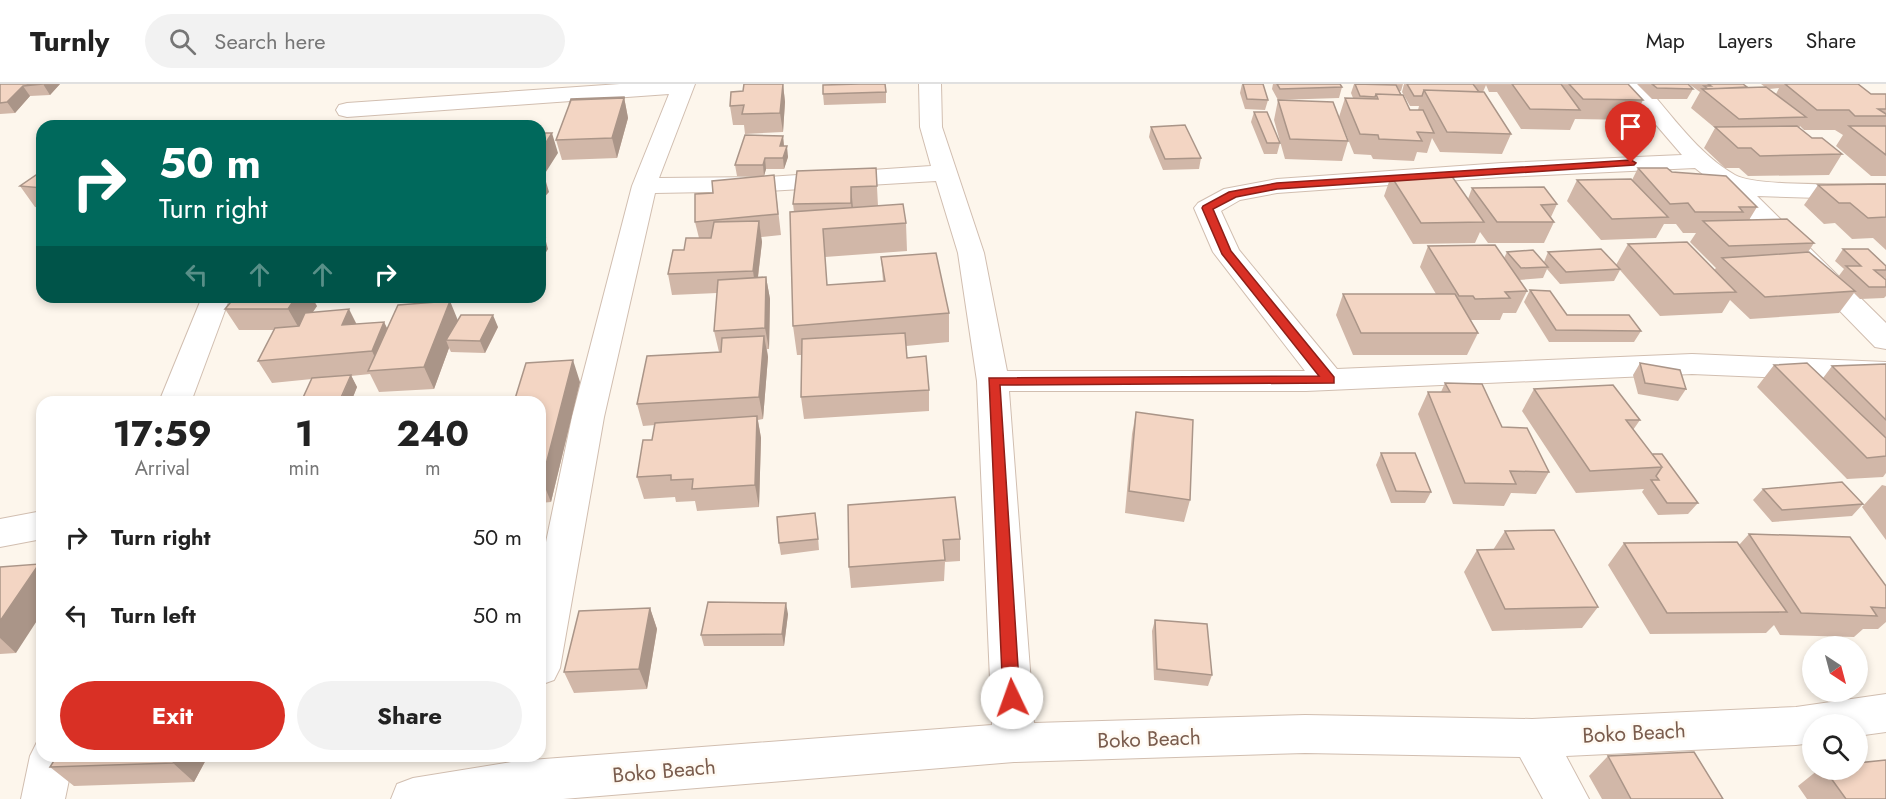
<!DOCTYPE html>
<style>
:root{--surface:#fff;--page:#f2f2f2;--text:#222;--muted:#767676;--line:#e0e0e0;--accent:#d93025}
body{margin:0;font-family:Jost,sans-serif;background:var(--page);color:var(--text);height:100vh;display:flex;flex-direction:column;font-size:22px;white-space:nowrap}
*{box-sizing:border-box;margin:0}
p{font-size:20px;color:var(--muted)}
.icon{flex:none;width:33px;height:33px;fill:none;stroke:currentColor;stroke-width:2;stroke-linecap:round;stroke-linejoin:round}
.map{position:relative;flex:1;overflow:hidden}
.details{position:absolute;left:36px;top:312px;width:510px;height:366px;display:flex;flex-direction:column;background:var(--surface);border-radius:18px;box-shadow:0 3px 9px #0003}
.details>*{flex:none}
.banner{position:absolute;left:36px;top:36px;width:510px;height:183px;border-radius:18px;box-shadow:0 3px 9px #0003;background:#00695c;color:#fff;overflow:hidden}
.needle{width:39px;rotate:144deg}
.controls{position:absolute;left:1802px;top:552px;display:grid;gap:12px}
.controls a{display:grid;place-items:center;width:66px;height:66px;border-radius:50%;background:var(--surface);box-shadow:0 3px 9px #0003;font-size:30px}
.pin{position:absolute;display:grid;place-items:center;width:51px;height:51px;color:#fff;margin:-62px -26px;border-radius:50% 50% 50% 0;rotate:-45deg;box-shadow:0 0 6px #0007}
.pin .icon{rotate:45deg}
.me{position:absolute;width:66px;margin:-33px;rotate:357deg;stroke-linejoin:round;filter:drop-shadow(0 0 4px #0008)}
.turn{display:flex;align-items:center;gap:21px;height:126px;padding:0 24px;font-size:27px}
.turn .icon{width:78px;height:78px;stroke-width:2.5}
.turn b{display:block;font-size:42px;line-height:51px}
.lanes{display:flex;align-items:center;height:57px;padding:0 24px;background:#0003;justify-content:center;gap:30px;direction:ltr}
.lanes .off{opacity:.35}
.eta{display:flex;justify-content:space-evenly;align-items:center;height:102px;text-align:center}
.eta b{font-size:36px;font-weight:700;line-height:42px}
.cta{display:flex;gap:12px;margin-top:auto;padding:12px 24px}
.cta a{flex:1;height:69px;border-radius:36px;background:var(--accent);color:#fff;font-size:24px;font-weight:700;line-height:69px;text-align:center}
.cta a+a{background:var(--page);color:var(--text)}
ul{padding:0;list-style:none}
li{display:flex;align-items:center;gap:18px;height:78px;padding:0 24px}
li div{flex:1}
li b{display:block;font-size:22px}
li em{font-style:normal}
header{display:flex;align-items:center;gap:36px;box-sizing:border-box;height:84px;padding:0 30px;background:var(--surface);border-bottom:2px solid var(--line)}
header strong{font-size:28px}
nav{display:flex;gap:33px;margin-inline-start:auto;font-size:21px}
.search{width:420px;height:54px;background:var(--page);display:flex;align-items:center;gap:15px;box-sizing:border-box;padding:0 21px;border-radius:33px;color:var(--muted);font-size:22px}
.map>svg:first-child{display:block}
</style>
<header>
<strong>Turnly</strong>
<div class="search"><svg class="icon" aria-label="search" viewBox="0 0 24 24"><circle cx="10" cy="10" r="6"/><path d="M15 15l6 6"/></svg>Search here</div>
<nav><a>Map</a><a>Layers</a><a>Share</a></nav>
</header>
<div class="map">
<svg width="1886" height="715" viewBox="0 0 1886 715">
<rect width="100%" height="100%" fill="#fdf6ec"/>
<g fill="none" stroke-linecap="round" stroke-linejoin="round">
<g stroke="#d1beb0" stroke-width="2">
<path id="street" d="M620 0H695L659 94 768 93 931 82 920 43 919 0H941L942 43 984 169 1007 287H1305L1213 168 1194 124 1198 119 1224 105 1277 95 1502 79 1682 71 1621 0H1644C1672 31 1698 70 1735 91 1755 103 1857 100 1886 100V116L1757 112 1886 239V265L1875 263 1719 103 1695 84 1502 93 1277 109 1240 116 1221 127 1239 166 1337 285 1692 270 1886 278V298L1692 290 1306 307H1009L1034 639 1305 631 1532 635 1796 623 1886 610V648L1857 652V640H1812V659L1796 661 1566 672 1589 715H1543L1520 673 1305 669 1014 678 563 715H391L397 700 413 694 518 677 992 641 977 297 958 169 936 97 768 107 655 109 604 333 560 584 554 596 540 601V487L572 333 632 102 669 10 347 33 339 31 336 26 339 21 347 19Z
M202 213H230L191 318H159Z
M42 427V455L0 463V435Z
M42 656V672H74L65 715H21L30 672 37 658Z"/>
</g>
<use href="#street" fill="#fff" fill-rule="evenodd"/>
</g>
<path fill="#d1b7a8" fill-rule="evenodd" d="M0 0H60L50 11 30 12 15 29 0 30Z
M783 0 785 18 783 48 745 50 744 41H733L730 22 743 7Z
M1242 0H1263L1268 16 1265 26 1245 25 1240 9Z
M1273 0H1340L1342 3 1339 14 1278 16 1272 5Z
M1354 0H1403L1401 7H1399L1410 26H1418L1419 22H1410L1402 8 1404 0H1628L1643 16 1633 36 1575 35 1570 46 1521 45 1497 8H1489L1486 1 1483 8 1511 50 1502 70 1440 68 1432 54 1427 69 1417 68 1414 77 1373 75 1371 71 1354 70 1339 33 1345 14H1353L1351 9Z
M1637 0H1688L1693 5 1687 15H1652Z
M1689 0H1743L1747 3H1765L1761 0H1858L1871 10H1886V92H1871L1836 62 1843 51 1835 46H1804L1800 42 1799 44 1812 54 1842 70 1829 91 1748 92 1739 84H1725L1704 64 1715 44 1691 24 1700 8ZM1779 4 1776 10 1769 5Z
M886 8V19L824 21 823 10Z
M624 13 628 34 617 74 562 76 556 56Z
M1278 16 1348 57 1342 77 1285 75 1274 36Z
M1254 28 1280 59 1277 70H1264L1251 38Z
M1151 43 1201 74 1199 85 1163 86 1149 53Z
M783 52 784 62 788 73 784 85H766L764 92H737L735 81Z
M876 84 878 122 906 139 907 167 825 173 827 201 883 197 881 173 949 229V258L906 262 907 274 929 306V327L804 335 801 313 802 271H797L793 242 794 128 793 120Z
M1638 84 1672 88 1757 123 1749 136 1814 159 1808 168 1838 193 1844 185 1835 177 1843 165 1886 182V196L1884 193V194L1886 196V212L1884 214 1860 215 1854 209 1839 229 1750 235 1730 216 1722 229 1660 232 1620 186 1614 197 1560 200 1547 185 1543 194 1519 196 1527 207 1516 229H1503L1500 236H1470L1478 249 1467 271H1353L1336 231 1343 210H1436L1420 183 1428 162 1504 174 1507 168 1544 178 1548 168 1616 181 1628 160 1714 186 1716 184 1690 158 1696 149H1683L1676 140H1664L1656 154 1601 156 1567 117 1577 96H1632Z
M42 87V124L35 123 20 102Z
M774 91 781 151 761 153 762 158 758 194 766 193 770 215 769 265H767L768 273 763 335 758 336 761 354 759 423 697 427 695 417 676 418 675 413 644 415 637 393 652 356 655 341 643 342 637 320 719 268 714 247 717 209 672 211 668 190 684 166 699 154 695 138 713 109Z
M1391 92 1468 115 1472 104 1557 120 1551 133 1554 138 1544 159H1488L1480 148 1475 159 1413 160 1384 112Z
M1886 100V166L1873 154 1852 155 1835 139 1824 140 1804 121 1818 101Z
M1530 206 1567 231 1641 247 1634 258H1549L1524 218Z
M317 222 313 228 356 240 384 238 387 244 458 236 498 243 485 269 451 268 449 264 434 305 379 308 370 290 351 292 357 303 351 318H301L312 295 272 299 258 277 274 246H239L225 225Z
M1640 279 1686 305 1678 317 1638 310 1633 291Z
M1886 280V389L1883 393 1847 395 1757 303 1774 281 1823 294 1832 282Z
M580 298 551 418 540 419V318Z
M1445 299 1502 343 1549 388 1536 410 1511 409 1504 422 1453 420 1418 330 1428 308H1441Z
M1534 305 1640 336 1633 346 1652 370 1698 419 1688 430 1658 431 1642 408 1644 405 1576 409 1522 327Z
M1136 328 1190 416 1184 438 1125 429 1132 350Z
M1381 369 1431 408 1425 419H1391L1376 381Z
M1882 401 1886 402V456L1862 423Z
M1763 405 1863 420 1852 432 1772 438 1753 416Z
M848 421 960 455V477L945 478 944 497 851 504 849 483Z
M817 441 819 466 781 471 779 459Z
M1505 447 1598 523 1582 544 1492 547 1464 488 1477 466H1493Z
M1749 450 1886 502V538L1878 545H1863L1854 553 1780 551 1774 541 1766 549 1650 550 1608 481 1624 459 1739 461Z
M0 483 16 569 0 570Z
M650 524 657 545 647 605 574 609 564 588Z
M788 530 784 562H704L701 551Z
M1155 536 1212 591 1208 602 1154 596 1152 547Z
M208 672 194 698 74 702 50 683Z
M1608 672 1723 715H1602L1589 692Z
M1818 686H1857L1886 715H1807L1798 702Z"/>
<path fill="#aa9588" d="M43 0H60L50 11Z
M783 0 785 18 783 48 780 29Z
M23 2 30 12 15 29 7 18Z
M624 13 628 34 617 74 612 54Z
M552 49 558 69 544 91 549 108 540 118V68Z
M783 52 784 63 780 62Z
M787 62 788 73 784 85 783 74Z
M765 74 766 85 764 92 763 81Z
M851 103 853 124V140L851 119Z
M759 137 762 158 756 208 753 187Z
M545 154 548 165 540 178V161Z
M766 193 770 215 769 265 765 244Z
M291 213H312L317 222 300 246 288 225Z
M450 217 459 239 446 256 449 264 434 305 424 283Z
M349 225 360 247 342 241Z
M493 231 498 243 485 269 480 257Z
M384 238 394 259 381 286 372 267Z
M764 252 768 273 763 335 759 313Z
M573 276 580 298 551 418 542 396Z
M351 291 357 303 351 318H340Z
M757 332 761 354 759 423 755 401Z
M39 480 42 483V529L16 569 0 554V537Z
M786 519 788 530 784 562 782 550Z
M650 524 657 545 647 605 639 585Z
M177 672H208L194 698 173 679Z"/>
<path fill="#f3d5c3" stroke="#aa9588" stroke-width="1.5" d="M0 0H43L23 2 7 18 0 19Z
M744 0H783L780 29 742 30 744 21 730 22 731 8 743 7Z
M860 0H885L886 8 823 10V1Z
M1243 0H1263L1268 16 1247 15Z
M1277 0H1340L1342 3 1280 5Z
M1355 0 1396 1 1401 11 1376 10 1375 13 1360 12Z
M1407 0H1473L1479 8 1424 6 1422 12H1414Z
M1512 0H1561L1580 26 1530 25Z
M1569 0H1628L1643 16 1583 15Z
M1652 0H1688L1693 5 1657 4Z
M1708 0H1743L1747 3 1708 5 1704 2H1711Z
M1785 0H1858L1871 10H1886V25H1878L1886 30V32H1855L1849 26H1817Z
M1766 3 1806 33 1739 35 1702 5Z
M1424 6 1484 8 1511 50 1447 48Z
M1376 10 1403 11 1410 26H1423L1434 49 1417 48 1422 57 1379 55 1378 51 1360 50 1345 14 1378 15Z
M624 13V15V14L571 16 569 21 571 15Z
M624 14 612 54 556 56 571 16Z
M1278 16 1333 18 1348 57 1290 55Z
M1254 28H1267L1280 59H1267Z
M497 38 495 42H433L435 39Z
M1185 41 1201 74 1165 75 1151 43Z
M1797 42 1812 54H1822L1842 70 1760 72 1751 64H1738L1715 43Z
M1849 42H1886V71Z
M540 49H552L540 68Z
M745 51 783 52 780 62H787L783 74H765L763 81H735Z
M876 84 877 102 851 103V119L793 120 797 87Z
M1638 84H1667L1672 88 1726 92 1757 123H1739L1743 128H1695L1688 119 1670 120Z
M42 87V104L20 102Z
M774 91 778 130 695 138V110L713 109 712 97Z
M1451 91 1484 138 1421 139 1391 92Z
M1631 95 1668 133 1612 135 1577 96Z
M1886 100V133L1868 134 1850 119H1839L1818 101Z
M1544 103 1557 120 1541 121 1554 138H1497L1472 104Z
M903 120 906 139 823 145 827 201 885 197 881 173 936 169 949 229 793 242 790 128Z
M1787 135 1814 159 1729 162 1703 137Z
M759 137 753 187 668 190 673 166H684L686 154H711L714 138Z
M540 153 545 154 540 161Z
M1687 158 1736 208 1674 210 1628 160Z
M1495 161 1527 207 1505 208 1510 214 1475 215 1473 212H1459L1428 162Z
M1601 165 1620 185 1566 188 1548 168Z
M1843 165H1868L1886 182V186H1874L1886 196V203H1869L1846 182H1861Z
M1533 166 1548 183 1521 184 1507 168Z
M1809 168 1855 207 1765 213 1722 174Z
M766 193 765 244 714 247 718 196Z
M1530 206 1550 207 1567 231H1629L1641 247 1556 246Z
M1343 210H1455L1478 249H1361Z
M235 213H296L288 225H225Z
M450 217 424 283 368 287 398 221Z
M349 225 342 241 384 238 372 267 258 277 275 244 299 242 305 229Z
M461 231H493L480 257 446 256Z
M905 249 907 274 926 272 929 306 801 313 802 255Z
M764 252 759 313 637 320 647 272 721 268 722 254Z
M573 276 542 396 540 397V318H514L526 279Z
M1640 279 1680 286 1686 305 1645 299Z
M1807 279 1886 354V372L1867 374 1774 281Z
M1886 280V336L1832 282Z
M351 291 339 318H301L312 294Z
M1445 299 1482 300 1502 343 1527 344 1549 388 1510 387 1516 400 1465 399 1428 308H1450Z
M1613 301 1640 336H1626L1662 383 1590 387 1534 305Z
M1136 328 1193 336 1190 416 1129 407Z
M757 332 755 401 692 405 693 395 671 396V391L637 393 643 356H652L655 339Z
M1381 369H1415L1431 408 1396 407Z
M1652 370H1662L1698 419H1667L1651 396H1659L1656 392 1662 383Z
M1842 398 1863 420 1782 426 1763 405Z
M955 413 960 455 943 456 945 476 849 483 848 421Z
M815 429 818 455 779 459 777 433Z
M1554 446 1598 523 1505 525 1477 466 1514 465 1505 447Z
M1749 450 1850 453 1886 502V524L1871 523 1877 532 1801 529Z
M1737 458 1787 528 1667 529 1624 459Z
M39 480 0 537V483Z
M708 518 786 519 782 550 701 551Z
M650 524 639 585 564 588 579 527Z
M1155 536 1207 540 1212 591 1157 585Z
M1694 668 1723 715H1631L1608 672Z
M57 672H177L173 679 50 683Z
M1886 676V715H1846L1825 686H1857V679Z"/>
<path fill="#d93025" stroke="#8d1f18" stroke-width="1.5" d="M1631 76 1636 79 1634 81 1277 105 1236 113 1213 125 1231 167 1334 293V299L1000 301 1020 614 1018 619 1012 621 1006 619 1003 614 989 294 1319 292 1222 170 1202 124 1203 122 1229 108 1277 99Z"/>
<g text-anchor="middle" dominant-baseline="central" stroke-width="5" stroke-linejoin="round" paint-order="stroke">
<g font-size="21" fill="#7a5c4d" stroke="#fffaf3">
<text transform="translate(1634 649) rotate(-3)">Boko Beach</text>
<text transform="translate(1149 655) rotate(-2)">Boko Beach</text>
<text transform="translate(664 687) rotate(-5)">Boko Beach</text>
</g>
</g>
</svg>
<div class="controls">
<a><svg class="needle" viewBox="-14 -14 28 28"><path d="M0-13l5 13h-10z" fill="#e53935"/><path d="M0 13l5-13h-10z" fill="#767676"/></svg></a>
<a><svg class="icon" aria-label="search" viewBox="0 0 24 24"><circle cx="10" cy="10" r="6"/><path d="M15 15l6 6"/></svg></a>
</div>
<div class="pin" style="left:1631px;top:79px;background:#d93025"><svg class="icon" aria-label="arrive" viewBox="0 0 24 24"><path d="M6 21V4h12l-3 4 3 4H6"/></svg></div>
<svg class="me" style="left:1012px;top:614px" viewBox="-20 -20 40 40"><circle r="19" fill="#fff"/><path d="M0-13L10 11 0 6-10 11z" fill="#d93025"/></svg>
<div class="banner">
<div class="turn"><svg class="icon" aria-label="right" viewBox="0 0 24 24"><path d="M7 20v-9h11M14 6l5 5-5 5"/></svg><div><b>50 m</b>Turn right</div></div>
<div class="lanes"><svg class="icon off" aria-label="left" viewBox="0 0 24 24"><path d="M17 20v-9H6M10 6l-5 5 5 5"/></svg><svg class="icon off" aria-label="ahead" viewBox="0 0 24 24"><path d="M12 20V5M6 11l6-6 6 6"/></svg><svg class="icon off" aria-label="ahead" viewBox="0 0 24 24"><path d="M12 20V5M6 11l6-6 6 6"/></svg><svg class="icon" aria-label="right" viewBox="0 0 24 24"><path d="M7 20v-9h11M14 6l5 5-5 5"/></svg></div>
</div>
<section class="details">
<div class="eta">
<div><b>17:59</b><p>Arrival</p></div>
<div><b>1</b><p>min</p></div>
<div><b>240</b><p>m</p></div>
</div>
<ul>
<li><svg class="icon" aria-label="right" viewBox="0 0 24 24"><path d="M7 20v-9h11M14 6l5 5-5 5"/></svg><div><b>Turn right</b></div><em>50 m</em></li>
<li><svg class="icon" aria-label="left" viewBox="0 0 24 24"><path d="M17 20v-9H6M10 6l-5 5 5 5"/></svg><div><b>Turn left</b></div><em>50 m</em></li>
</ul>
<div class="cta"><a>Exit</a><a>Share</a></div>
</section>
</div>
